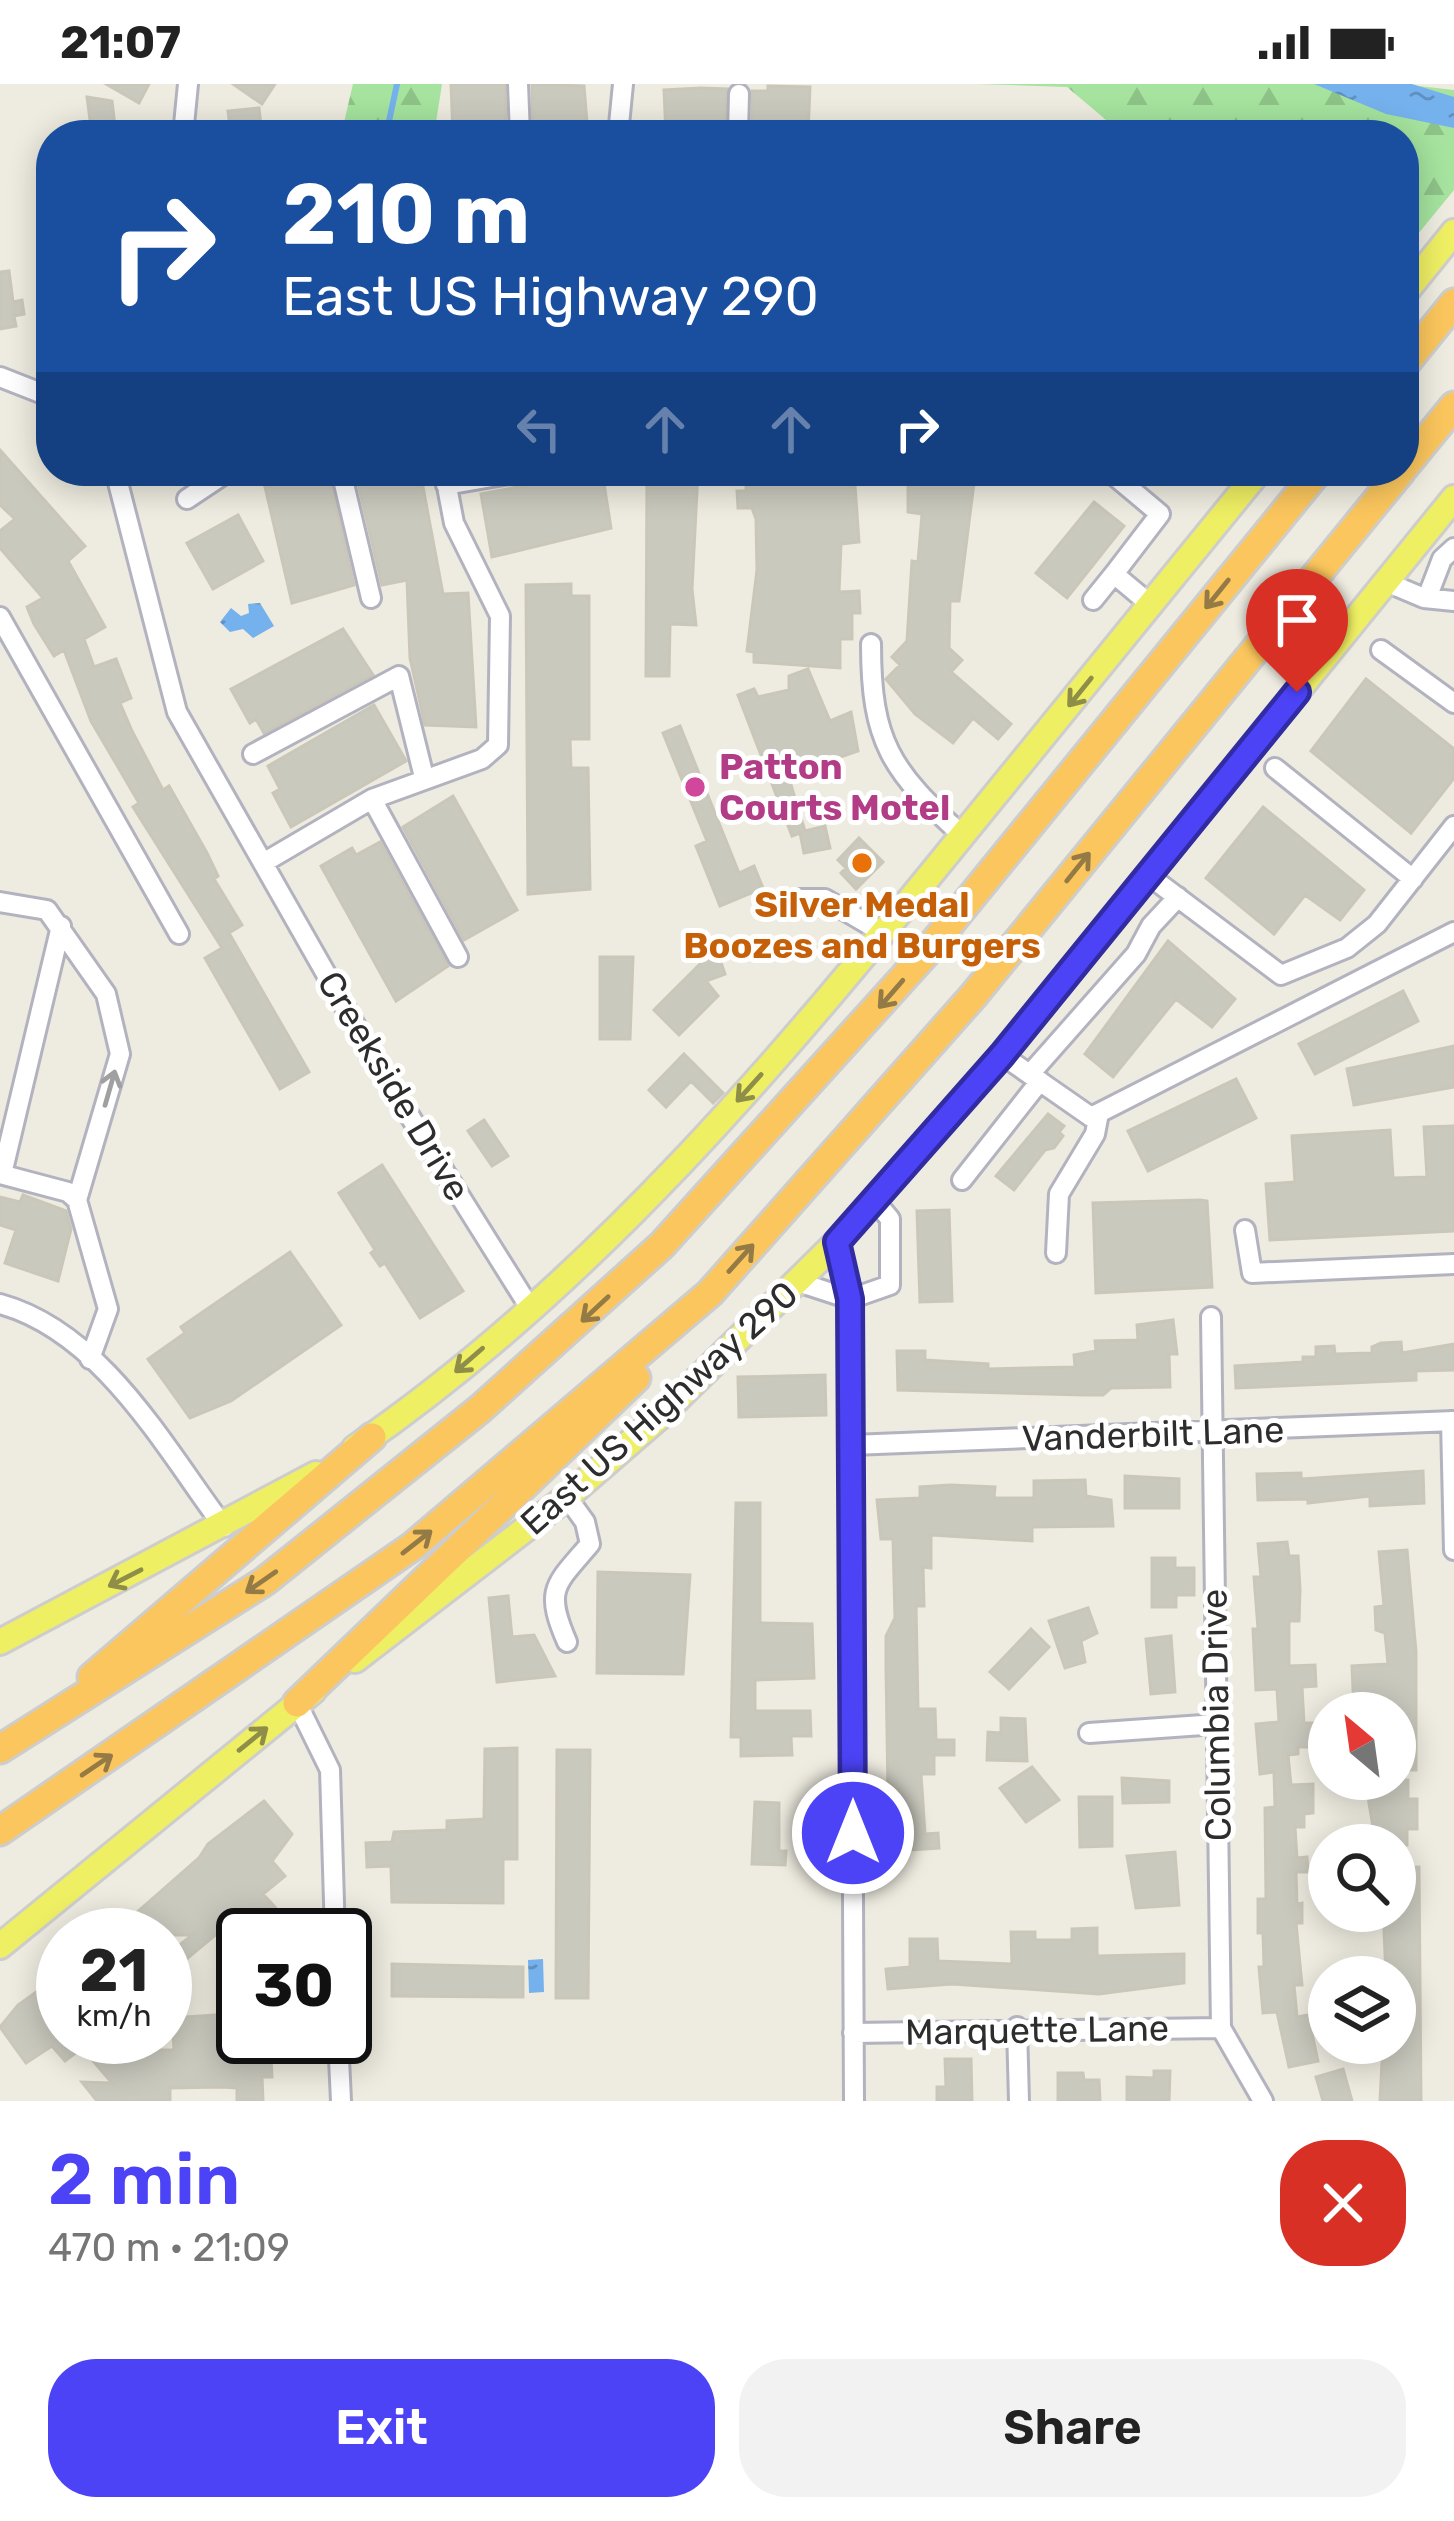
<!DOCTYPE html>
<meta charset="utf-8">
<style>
:root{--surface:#fff;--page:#f2f2f2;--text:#222;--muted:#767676;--accent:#4c43f7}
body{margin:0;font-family:Rubik,sans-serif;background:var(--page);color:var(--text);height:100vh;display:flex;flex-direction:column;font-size:45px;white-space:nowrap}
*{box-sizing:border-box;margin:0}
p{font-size:39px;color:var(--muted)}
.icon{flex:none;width:66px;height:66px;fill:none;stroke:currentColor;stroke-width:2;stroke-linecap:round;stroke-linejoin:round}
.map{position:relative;height:2017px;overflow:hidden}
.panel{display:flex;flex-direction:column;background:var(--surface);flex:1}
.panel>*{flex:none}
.hud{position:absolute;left:36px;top:36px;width:1383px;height:366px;border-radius:48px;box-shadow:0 6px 30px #0003;background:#1a4fa0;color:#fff;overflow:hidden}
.needle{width:78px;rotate:331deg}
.buttons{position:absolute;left:1308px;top:1608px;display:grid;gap:24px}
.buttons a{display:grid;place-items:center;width:108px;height:108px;border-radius:50%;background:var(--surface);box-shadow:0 6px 30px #0003;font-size:60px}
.speed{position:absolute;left:36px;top:1824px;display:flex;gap:24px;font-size:60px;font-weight:700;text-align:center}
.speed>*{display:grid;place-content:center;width:156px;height:156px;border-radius:50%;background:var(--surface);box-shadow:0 6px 30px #0003;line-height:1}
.speed small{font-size:30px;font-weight:400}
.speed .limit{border:6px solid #111;border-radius:18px;background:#fff;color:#111}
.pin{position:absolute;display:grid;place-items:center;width:102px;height:102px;color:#fff;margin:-123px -51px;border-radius:50% 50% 50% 0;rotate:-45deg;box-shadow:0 0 12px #0007}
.pin .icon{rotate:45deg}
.me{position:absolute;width:132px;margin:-66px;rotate:0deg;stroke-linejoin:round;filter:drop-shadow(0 0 9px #0008)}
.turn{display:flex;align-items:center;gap:42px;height:252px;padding:0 48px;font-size:54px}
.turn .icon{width:156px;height:156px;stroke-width:2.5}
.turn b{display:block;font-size:84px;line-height:102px}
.lanes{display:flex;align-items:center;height:114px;padding:0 48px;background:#0003;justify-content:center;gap:60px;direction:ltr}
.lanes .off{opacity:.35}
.round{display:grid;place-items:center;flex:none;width:126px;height:126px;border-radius:48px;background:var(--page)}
.overview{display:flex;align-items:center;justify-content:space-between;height:204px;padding:0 48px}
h1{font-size:72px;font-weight:600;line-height:90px;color:var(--accent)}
.primary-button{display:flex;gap:24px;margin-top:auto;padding:24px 48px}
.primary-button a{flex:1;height:138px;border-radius:48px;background:var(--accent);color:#fff;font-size:48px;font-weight:600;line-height:138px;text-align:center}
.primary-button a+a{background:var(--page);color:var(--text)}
.status{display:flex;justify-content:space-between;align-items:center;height:84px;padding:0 60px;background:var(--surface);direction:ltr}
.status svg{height:33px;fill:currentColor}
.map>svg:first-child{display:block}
</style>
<div class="status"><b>21:07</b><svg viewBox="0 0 49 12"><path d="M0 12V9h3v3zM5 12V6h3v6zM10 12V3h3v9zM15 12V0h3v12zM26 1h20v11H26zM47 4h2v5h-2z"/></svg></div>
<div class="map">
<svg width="1454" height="2017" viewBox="0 0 1454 2017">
<defs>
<pattern id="forest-firs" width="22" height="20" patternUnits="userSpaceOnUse" patternTransform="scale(3)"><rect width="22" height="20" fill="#a5e39e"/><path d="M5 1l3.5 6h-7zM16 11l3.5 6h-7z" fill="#8ec388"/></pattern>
<pattern id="water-ripples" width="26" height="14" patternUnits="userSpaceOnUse" patternTransform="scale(3)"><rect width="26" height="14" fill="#75b1ed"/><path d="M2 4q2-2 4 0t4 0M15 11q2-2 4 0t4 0" fill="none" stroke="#6090c0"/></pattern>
</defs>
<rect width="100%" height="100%" fill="#eeebe0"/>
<path fill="url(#forest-firs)" d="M353 0H442L434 51H341Z
M977 0H1401L1454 6V106L1404 167V51H1124L1067 3Z"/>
<path fill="url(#water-ripples)" d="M1314 0H1412L1454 13V44L1386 30Z
M260 519 274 542 253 554 243 545 230 548 220 538 231 524 241 532 249 529 248 520Z
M543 1875 544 1908 529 1909 528 1876Z"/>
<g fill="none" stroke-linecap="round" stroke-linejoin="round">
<path stroke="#75b1ed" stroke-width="6" d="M386 51 397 0"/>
</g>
<path fill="#cac9be" stroke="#cac7b9" stroke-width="3" d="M106 0H149L139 19Z
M233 0H275L262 20Z
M451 0H505L506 51H453Z
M532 0 584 2 588 51H533Z
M768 2 810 3 808 51H752V7H768Z
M701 4 727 5 725 51H666L664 6Z
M87 13 112 17 116 51H92Z
M259 24 262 51H231L228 27Z
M9 187 13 218 22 216 24 230 14 232 16 242 0 245V188Z
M0 366 85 462 68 477 105 543 84 555 94 583 116 575 131 614 120 619 132 647 163 706 169 702 207 769 218 792 214 795 242 841 229 849 309 988 280 1005 205 874 222 864 133 723 139 719 91 637 64 566 54 572 34 540 27 523 43 514 0 464V447L15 435 0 421Z
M270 387H328L354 501 292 519 263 394 271 392Z
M355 387H420L443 510 468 509 476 643 425 641 410 574 407 496 382 501Z
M602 387 611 444 492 473 481 410Z
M647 387H698L692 505 696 541 670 540 669 592H646Z
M854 387 859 458 841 460 839 508 859 507 860 529H852V555H840V584L754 578V568L747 567 757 486 756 435 752 424H738L737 407H746V389Z
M908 387 975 391 959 517H950L949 564 962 576 951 588 1011 640 998 655 973 634 953 659 915 630 886 595 900 581 892 573 907 557 912 477 918 478 922 430 908 428Z
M1094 418 1124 442 1067 514 1036 489Z
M238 431 263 477 213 505 187 459Z
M571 500V512H589V655H570L571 684H588L590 805 528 810 526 501Z
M343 545 373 591 264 649 256 635 250 639 231 605Z
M808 585 830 637 851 628 858 667 788 691 805 747 825 742 830 764 804 769 800 749 792 752 738 611 754 605 758 613 789 606V592Z
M1366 595 1454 665V694L1411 749 1311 667Z
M374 621 406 677 291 743 273 709 280 705 268 682Z
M680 642 739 789 754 782 763 804 720 822 696 762 707 757 663 649Z
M453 712 517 826 464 856 403 743Z
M1263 723 1364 806 1340 836 1305 811 1274 850 1206 794Z
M859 754 883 778 856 805 841 789 846 784 838 776Z
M380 758 448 882 396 917 321 782 352 764 356 771Z
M1168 857 1235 915 1212 943 1176 915 1113 993 1085 970Z
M716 864 725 890 706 897 718 912 679 951 654 926Z
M600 873H633L630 955H600Z
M1403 907 1418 937 1315 990 1299 960Z
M1454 962V1003L1354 1021 1347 985Z
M684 970 723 1009 713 1019 691 997 666 1023 649 1006Z
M1236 995 1256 1034 1148 1087 1128 1047Z
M1048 1030 1064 1042 1059 1048 1063 1052 1054 1064 1045 1066 1014 1106 996 1092Z
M484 1036 508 1072 492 1082 468 1047Z
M1454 1042V1147L1270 1156 1266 1100 1295 1098 1292 1052 1390 1046 1393 1094 1427 1093 1424 1043Z
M382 1081 463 1207 420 1234 385 1179 380 1182 371 1169 375 1166 339 1109Z
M23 1111 66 1127 71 1145 58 1197 5 1179 16 1146 0 1141V1113L20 1118Z
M1200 1116 1207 1117 1212 1203 1096 1209 1093 1119Z
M949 1126 952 1217 920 1218 917 1127Z
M290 1168 341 1241 231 1317 190 1334 148 1275 185 1249 181 1243Z
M1173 1236 1177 1270H1169L1170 1303 1111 1304 1103 1311H1085L898 1306 897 1267H925V1276L988 1280V1285L1075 1283 1074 1271 1096 1267 1095 1257 1138 1256 1137 1241Z
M1401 1258 1402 1269 1454 1260V1286L1416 1287V1296L1236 1304 1235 1282 1303 1278V1273H1316V1263L1334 1262 1335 1270 1372 1269V1263L1381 1259Z
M825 1291 826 1331 739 1333 738 1293Z
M1423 1387 1424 1419 1370 1422V1412L1308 1419V1415L1258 1416 1257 1390 1301 1389V1395Z
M1125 1392 1179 1395V1424H1125Z
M1085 1396 1086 1412 1111 1416 1113 1442 1032 1443V1457L931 1451V1484L923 1483 924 1522H916L918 1625H935L936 1656H954V1671H934V1690H921L925 1750 938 1749 939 1764 895 1767 888 1709 886 1584V1552L895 1534 893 1455H881L877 1416 920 1414V1403L950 1401 995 1403 994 1414H1034V1397Z
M736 1419H760V1539L812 1540 814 1594 755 1596V1627H810L811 1652H791L792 1671 741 1672V1653H731Z
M1287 1458 1289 1472H1298L1300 1505 1299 1537H1289V1582L1315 1581 1316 1602 1302 1603 1304 1639H1328V1663H1298V1670L1288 1671 1291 1701 1313 1700V1729L1304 1730V1743H1295L1297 1774 1307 1773 1308 1788H1296L1297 1820 1302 1819V1839H1296L1302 1901H1294L1297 1933 1308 1931 1318 1977 1289 1983 1277 1928 1263 1929 1259 1883H1264L1263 1849H1258V1815H1266L1265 1724 1275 1723 1274 1688 1260 1690 1256 1640 1279 1638 1277 1605 1256 1606 1253 1545H1258L1254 1493H1261L1258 1460Z
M1407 1466 1416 1568V1686H1395V1629H1354L1352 1582 1388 1580 1385 1549 1376 1546 1375 1523 1384 1522 1379 1468Z
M1152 1474H1175V1484H1194V1511H1176V1523H1152Z
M598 1488 690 1491 683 1590 597 1589Z
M508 1512 512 1553 534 1551 555 1592 497 1598 489 1514Z
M1088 1524 1097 1549 1081 1557 1085 1578 1065 1584 1049 1537Z
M1031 1545 1049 1563 1009 1605 990 1588Z
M1171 1552 1175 1608 1151 1610 1146 1555Z
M1001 1634 1025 1635 1027 1677 987 1676 988 1648 1001 1649Z
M517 1664V1775H503V1819L392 1818 391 1782 367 1783 366 1759 392 1758 394 1748 447 1746V1737L484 1735 485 1665Z
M557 1666H590L588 1914H556Z
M1032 1683 1059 1716 1026 1738 1000 1704Z
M1122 1694 1169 1697V1718L1123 1719Z
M1380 1696H1408V1715H1417V1745H1407V1761H1376L1368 1713 1380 1712Z
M1079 1713H1112V1762L1080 1763Z
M264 1717 292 1750 272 1777 285 1792 263 1810 285 1834 279 1839 289 1851H254L238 1832 165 1893V1873L192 1851H111L199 1774 208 1760Z
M755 1718 779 1719V1767H786L785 1781 752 1780Z
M1175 1768 1179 1821 1136 1824 1127 1772Z
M1419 1783 1421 2017H1380L1383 1959H1395V1893H1386L1384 1846 1388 1827H1395V1784Z
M1097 1844V1872L1184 1870V1899L1099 1910 952 1900 888 1905 886 1885 910 1883V1855H937L938 1877 1012 1880 1011 1848H1035V1856H1072V1845Z
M392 1880 523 1883V1913L392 1912Z
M63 1889V1953H95L106 1969 118 1959 124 1966H174L172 1934 243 1929V1953H270L272 1993H262L263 2017H237V2004L223 2003 170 2004V2017H97L82 1998 112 1999 82 1964 65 1977 52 1962 26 1979 0 1943 18 1921Z
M945 1975H971L972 2017H937V2003H946Z
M1343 1985 1352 2017H1323L1316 1993Z
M1154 1987H1170L1169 2017H1127V1993L1154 1994Z
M1058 1989H1083L1084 1996H1099L1100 2017H1058Z"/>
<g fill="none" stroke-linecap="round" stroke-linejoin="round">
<g stroke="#b3b3c0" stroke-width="24">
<path id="minor" d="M518 0 520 51
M183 51 188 0
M618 51 623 0
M738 51 739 10
M0 293 51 313
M115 387 177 628 379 983 530 1224
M341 387 371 514
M1116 393 1160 430 1114 490 1151 521
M446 401 527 387
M187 415 229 387
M1386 498 1424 514 1454 517
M1427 514 1442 475 1454 464
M1093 516 1114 490
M0 533 179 850
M871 560C871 658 891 687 963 752
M1381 566 1454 619
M253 670 399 592 424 693
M1275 684 1413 795
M372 715 458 873
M263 779 372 715 482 675 498 661 500 532 454 439 444 387
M1148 791 1281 891 1347 864 1377 840 1454 742
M784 815H825L883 849
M0 818 47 826 106 910 120 970 77 1116
M1002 971 1091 1033 1454 848
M1030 990 1136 870 1151 842 1178 813
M0 1090 68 1108 77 1116 108 1225 90 1275
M2 1090 61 842
M962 1096 1040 997
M1245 1146 1252 1189 1454 1180
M837 1158 850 1215 854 2017
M1056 1169 1059 1110 1095 1050 1099 1029
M798 1198 850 1215
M850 1215 890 1201V1135L875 1117
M0 1220C102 1248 164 1363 224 1443
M1211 1233 1221 1944 1263 2017
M1451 1337 1454 1466
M852 1361 1454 1337
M567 1558C544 1505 555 1501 590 1460L585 1438 567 1413
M297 1619 330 1686 335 1851
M1089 1649 1217 1640
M1017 1943 1019 2017
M853 1949 1221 1944
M338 1953 341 2017"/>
</g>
<g stroke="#cdcdcd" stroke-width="30">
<path id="major" d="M1404 210 1454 148
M355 1364C592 1201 781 975 961 753 1060 631 1160 509 1259 387
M0 1558 316 1390
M355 1576 567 1413 657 1335 837 1158 1002 971 1454 414
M0 1862 313 1607"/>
</g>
<g stroke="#cdcdcd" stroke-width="33">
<path id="highway" d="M1404 281 1454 219
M1404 383 1454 322
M92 1593 372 1353
M297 1619 636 1294
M0 1665 265 1497 480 1325 662 1161 925 870 1318 387
M0 1747 413 1462 710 1209 974 911 1401 387"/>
</g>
<use href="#minor" stroke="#fff" stroke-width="18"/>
<use href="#major" stroke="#efef64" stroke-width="24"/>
<use href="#highway" stroke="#fbc65d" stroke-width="27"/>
</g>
<defs><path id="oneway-shaft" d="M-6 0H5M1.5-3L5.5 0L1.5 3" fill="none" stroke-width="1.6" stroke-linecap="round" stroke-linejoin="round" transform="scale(3)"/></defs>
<g stroke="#947a45">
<use href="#oneway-shaft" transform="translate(1217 510) rotate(129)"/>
<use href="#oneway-shaft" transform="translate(1078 783) rotate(-51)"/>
<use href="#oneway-shaft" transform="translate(891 910) rotate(131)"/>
<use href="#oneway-shaft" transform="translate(741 1174) rotate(-48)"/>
<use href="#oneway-shaft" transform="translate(595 1225) rotate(137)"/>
<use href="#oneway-shaft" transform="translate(417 1458) rotate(-38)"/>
<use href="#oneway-shaft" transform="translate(261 1498) rotate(145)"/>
<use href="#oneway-shaft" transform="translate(97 1681) rotate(-34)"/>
</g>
<g stroke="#8e8e48">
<use href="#oneway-shaft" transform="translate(1080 608) rotate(129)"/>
<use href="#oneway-shaft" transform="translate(749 1004) rotate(132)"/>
<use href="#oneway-shaft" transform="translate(469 1276) rotate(139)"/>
<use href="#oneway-shaft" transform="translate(125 1494) rotate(153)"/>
<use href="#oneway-shaft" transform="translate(253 1655) rotate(-39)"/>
</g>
<use stroke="#a0a0a0" href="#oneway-shaft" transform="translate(110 1004) rotate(-74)"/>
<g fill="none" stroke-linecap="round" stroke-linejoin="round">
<g stroke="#312ca1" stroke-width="30">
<path id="route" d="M853 1749 850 1215 837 1158 1002 971 1297 608"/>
</g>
<use href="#route" stroke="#4c43f7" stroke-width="21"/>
</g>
<circle fill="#d1479c" stroke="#fff" stroke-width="4.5" cx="695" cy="703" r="12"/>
<circle fill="#e8710a" stroke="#fff" stroke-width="4.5" cx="862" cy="779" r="12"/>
<g text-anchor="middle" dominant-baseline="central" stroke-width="10" stroke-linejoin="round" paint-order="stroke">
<g font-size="36" font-weight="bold" fill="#b23c85" stroke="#fff" text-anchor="start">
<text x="719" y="682">Patton<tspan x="719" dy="41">Courts Motel</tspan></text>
</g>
<g font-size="36" font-weight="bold" fill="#c56008" stroke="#fff">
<text x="862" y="820">Silver Medal<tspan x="862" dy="41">Boozes and Burgers</tspan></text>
</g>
<g font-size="36" fill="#2d2d2d" stroke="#fff">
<text transform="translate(394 1002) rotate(59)">Creekside Drive</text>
<text transform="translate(659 1324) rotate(-42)">East US Highway 290</text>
<text transform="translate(1153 1350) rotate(-2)">Vanderbilt Lane</text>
<text transform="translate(1216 1631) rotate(-91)">Columbia Drive</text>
<text transform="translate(1037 1946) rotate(-1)">Marquette Lane</text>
</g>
</g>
</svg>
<div class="buttons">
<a><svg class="needle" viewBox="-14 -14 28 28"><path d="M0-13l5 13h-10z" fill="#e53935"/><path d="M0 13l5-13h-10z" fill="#767676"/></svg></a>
<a><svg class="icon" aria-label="search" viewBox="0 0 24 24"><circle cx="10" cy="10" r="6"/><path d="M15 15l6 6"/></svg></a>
<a><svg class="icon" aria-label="layers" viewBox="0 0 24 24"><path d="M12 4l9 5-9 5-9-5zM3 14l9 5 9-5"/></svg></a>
</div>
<div class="speed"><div>21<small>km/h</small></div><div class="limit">30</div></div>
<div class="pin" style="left:1297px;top:608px;background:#d93025"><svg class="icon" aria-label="arrive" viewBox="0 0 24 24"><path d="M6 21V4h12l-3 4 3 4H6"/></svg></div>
<svg class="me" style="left:853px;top:1749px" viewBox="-20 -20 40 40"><circle r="17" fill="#4c43f7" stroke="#fff" stroke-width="3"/><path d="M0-11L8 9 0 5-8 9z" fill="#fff"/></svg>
<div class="hud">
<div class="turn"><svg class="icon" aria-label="right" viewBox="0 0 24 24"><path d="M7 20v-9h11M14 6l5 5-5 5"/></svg><div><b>210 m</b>East US Highway 290</div></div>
<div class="lanes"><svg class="icon off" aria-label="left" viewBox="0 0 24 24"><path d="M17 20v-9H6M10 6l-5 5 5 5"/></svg><svg class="icon off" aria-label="ahead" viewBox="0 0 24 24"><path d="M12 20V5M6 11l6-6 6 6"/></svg><svg class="icon off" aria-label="ahead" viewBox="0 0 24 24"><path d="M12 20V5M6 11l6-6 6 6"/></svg><svg class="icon" aria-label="right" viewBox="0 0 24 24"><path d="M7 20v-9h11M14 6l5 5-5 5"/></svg></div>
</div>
</div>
<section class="panel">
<div class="overview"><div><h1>2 min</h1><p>470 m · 21:09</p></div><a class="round" style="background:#d93025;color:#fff"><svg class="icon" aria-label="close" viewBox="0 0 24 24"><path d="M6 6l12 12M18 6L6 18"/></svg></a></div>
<div class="primary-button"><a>Exit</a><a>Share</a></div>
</section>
